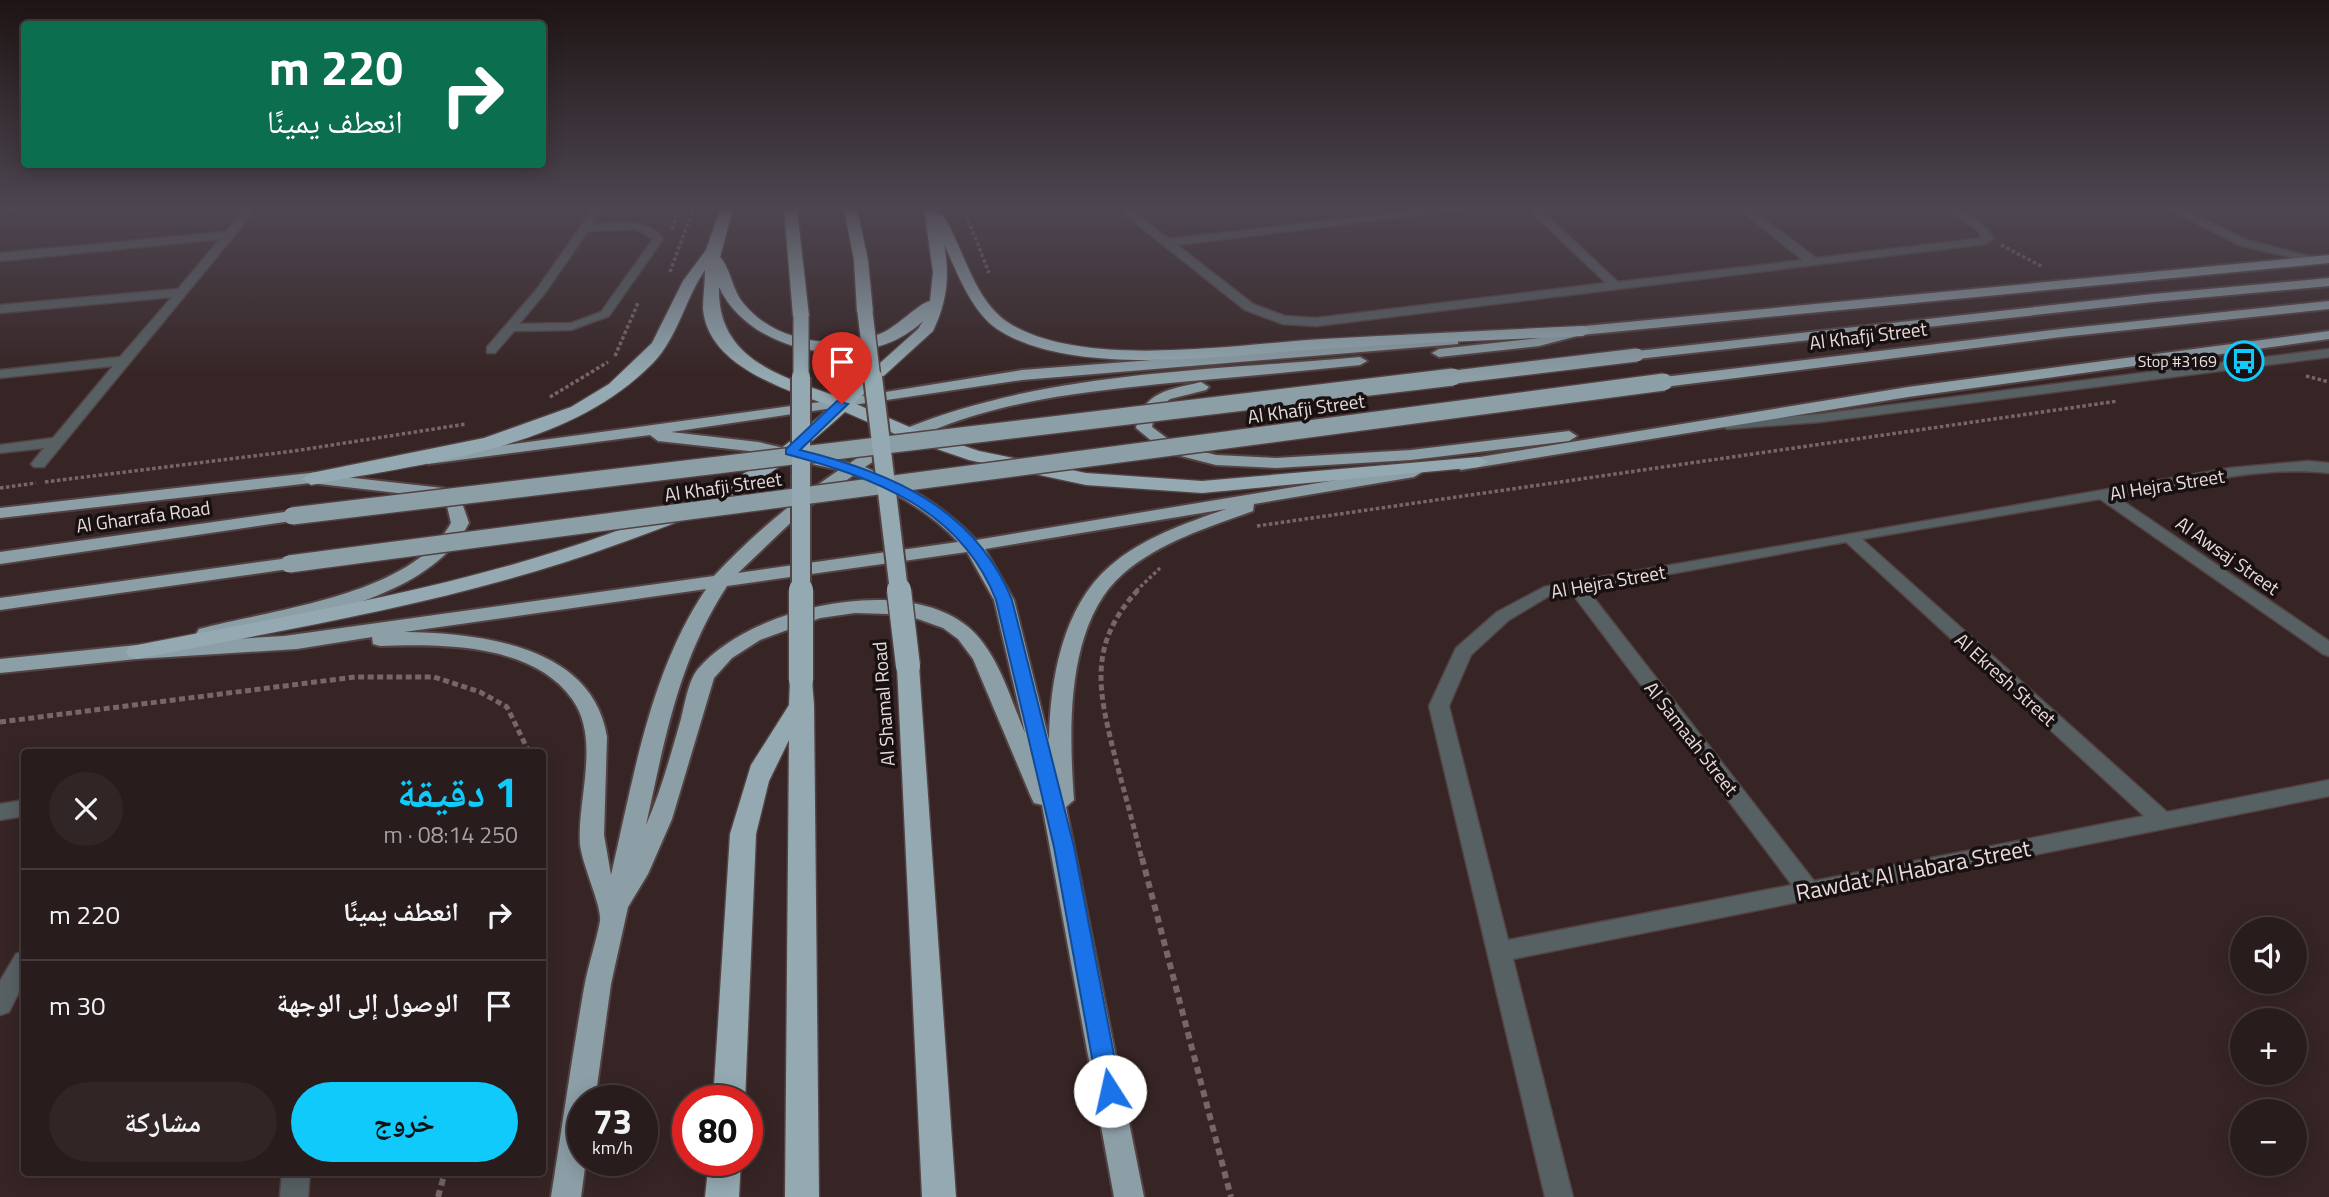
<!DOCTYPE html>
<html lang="ar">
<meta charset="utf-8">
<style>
:root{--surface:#291c1c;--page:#312525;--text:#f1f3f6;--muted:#a5a1a3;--line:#453a3b;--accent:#0fcafa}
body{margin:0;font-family:"Titillium Web","Noto Naskh Arabic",sans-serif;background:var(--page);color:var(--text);direction:rtl;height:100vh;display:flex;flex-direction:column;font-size:26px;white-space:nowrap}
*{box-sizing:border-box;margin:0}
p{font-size:23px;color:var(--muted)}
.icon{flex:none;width:38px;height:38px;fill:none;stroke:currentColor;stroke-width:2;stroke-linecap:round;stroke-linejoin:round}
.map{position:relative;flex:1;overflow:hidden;direction:ltr}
.sheet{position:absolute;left:21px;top:749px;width:525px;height:427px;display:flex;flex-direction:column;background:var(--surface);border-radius:7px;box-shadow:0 4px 18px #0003,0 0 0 2px var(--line);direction:rtl}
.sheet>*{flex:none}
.guide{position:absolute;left:21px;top:21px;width:525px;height:147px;border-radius:7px;box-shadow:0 4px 18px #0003,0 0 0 2px var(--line);direction:rtl;background:#0b6e4f;color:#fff;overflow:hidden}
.controls{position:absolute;left:2230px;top:917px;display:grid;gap:14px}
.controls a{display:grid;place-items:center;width:77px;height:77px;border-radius:50%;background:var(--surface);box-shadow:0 4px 18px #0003,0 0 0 2px var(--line);font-size:35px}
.speed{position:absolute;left:567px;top:1085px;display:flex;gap:14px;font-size:35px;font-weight:700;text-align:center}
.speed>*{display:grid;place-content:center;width:91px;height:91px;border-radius:50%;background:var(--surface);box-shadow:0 4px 18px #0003,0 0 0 2px var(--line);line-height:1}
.speed small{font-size:18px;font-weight:400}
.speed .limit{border:10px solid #d22;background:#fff;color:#111}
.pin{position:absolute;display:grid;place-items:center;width:60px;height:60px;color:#fff;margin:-72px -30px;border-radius:50% 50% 50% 0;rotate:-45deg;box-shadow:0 0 7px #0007}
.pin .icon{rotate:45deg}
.me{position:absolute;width:77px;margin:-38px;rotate:350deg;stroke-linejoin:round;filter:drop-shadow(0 0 5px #0008)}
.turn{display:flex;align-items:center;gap:24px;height:147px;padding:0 28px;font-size:32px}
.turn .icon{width:91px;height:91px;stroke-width:2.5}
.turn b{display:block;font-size:49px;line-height:60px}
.round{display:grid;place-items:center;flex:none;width:74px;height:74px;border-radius:37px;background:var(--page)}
.head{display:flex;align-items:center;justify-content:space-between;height:119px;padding:0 28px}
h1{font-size:42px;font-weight:700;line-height:52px;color:var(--accent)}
.primary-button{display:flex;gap:14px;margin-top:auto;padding:14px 28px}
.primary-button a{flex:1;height:80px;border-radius:42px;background:var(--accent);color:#111;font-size:28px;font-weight:700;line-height:80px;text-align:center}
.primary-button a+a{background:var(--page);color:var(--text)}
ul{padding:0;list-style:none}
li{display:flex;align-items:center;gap:21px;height:91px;padding:0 28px;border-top:2px solid var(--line)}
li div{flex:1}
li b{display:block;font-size:26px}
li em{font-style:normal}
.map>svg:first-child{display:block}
</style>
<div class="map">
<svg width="2329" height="1197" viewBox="0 0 2329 1197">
<rect width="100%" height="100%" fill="#372525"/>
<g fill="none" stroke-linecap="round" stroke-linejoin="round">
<g stroke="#534242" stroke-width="3">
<path id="service" d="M593 209H603L592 225C617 222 647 217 663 239L609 316 571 330 514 331 495 353H487V347L537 289ZM636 229 653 239 601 312 571 323 519 324 545 293 588 231Z"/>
</g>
<g stroke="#534242" stroke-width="3">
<path id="minor" d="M0 209H18L0 214Z
M245 209H256L44 467H34L31 464 44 448 0 453V445L53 438 113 366 0 378V370L120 357 172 297 0 313V305L178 289 220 239 0 261V253L226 232Z
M1118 209H1130L1169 239 1428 209H1466L1177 245 1253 304 1285 316 1316 318 1606 283 1528 209H1540L1618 282 1803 260 1738 209H1751L1816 258 1982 238 1977 230 1947 209C1967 209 1982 222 1994 238L1985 244 1316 326 1283 324 1245 310Z
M2168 209H2183L2247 240 2324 260 2318 264 2239 245Z
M2329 349V357L1820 422 1727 429 1720 425 1727 421 1820 414Z
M2308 461 2329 463V473C2258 465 2187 486 2117 497L2329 641V656L2323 654 2100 499 1862 539 2167 812 2329 780V796L1513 959 1573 1197H1545L1429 706 1456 648 1497 612 1544 587 2230 468ZM1846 542 2144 816 1814 881 1587 589ZM1571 592 1792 885 1508 940 1449 706 1471 655 1509 620 1549 596Z
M24 800V816L0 820V804Z
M24 951V982L9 1012 0 1015V981L16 954Z
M282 1172H310L308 1197H280Z"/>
</g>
<g stroke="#534242" stroke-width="4">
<path id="trunk" d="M2329 255V263L1581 335 1539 346 1439 357 1432 353 1439 349 1539 338 1558 333 1564 328Z
M2329 278V286L2153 302 1637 359 1630 355 1637 351 2153 294Z
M2329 301V309L2061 337 1664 387 1656 382 1664 377 2061 329Z
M2329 331V339L1908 397 1461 470 1453 465 1461 460 1908 387Z
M1453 337 1458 338V344L1022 380 671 432 758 442 850 463C867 451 885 437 904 429 1047 371 1208 371 1360 357L1367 361 1360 365C1300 371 1240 377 1180 382 1071 393 957 403 865 467 908 486 943 505 976 540L1414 467 1422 472 1414 477 1254 504 1253 511C1209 527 1160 542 1124 573 1065 623 1069 731 1074 800L1066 807 1144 1197H1114L1042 805 1034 803 1031 797 973 659 958 639 943 628 918 619 889 614 855 613 820 618 760 640 732 658 714 678 672 819 648 874 628 907 611 984 595 1101H583V1160H586L581 1197H551C562 1127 572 1057 584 988 588 965 596 943 600 921 602 906 582 865 580 844 577 799 601 739 572 699 532 643 441 644 380 646L373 644 372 637 297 649 137 659 0 673V659L137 645 284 636 714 576C752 535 793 501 839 470L758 452 658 441 650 435 428 464 426 460 434 455 842 399 1022 370ZM854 475C894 492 928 510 958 542L738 573 804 510ZM1226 509C1186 523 1142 538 1110 566 1062 607 1050 681 1049 740L1014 600 985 549ZM967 552 994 600 1025 733C1010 698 998 651 967 626 901 573 749 608 698 669 688 681 685 704 681 719 671 754 661 791 646 825 665 739 678 661 727 586ZM706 589C649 674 634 777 611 875L604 835 607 737C593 645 479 633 404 632Z
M1201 382 1209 387 1206 390 1170 399 1155 412 1152 427 1176 445 1216 455 1276 458 1411 450 1569 431 1577 436 1569 441 1411 460 1276 468 1216 465 1165 452 1136 428C1143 391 1169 390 1201 382Z
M328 471 336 476 443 488 461 500 469 523C426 605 288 620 206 640L199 639 196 634 199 629C273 609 411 596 451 523L447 506 432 497 311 483 0 518V508Z
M292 511 301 516 298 520 0 564V552Z
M289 558 298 564 296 568 0 610V598Z"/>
</g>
<g stroke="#534242" stroke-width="3">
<path id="motorway" d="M720 209H733L720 257C731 269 732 290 744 304 776 343 837 351 882 333 898 326 919 303 930 301L933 272 924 209H937L938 214 943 215C964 249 974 301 1009 323 1083 370 1238 344 1323 339 1410 334 1496 330 1583 326L1591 331 1583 336C1496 340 1409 343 1322 349 1234 354 1074 380 997 329 971 311 957 272 944 244 950 276 947 302 933 331L854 403 914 429 979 451 1086 473 1202 481 1479 457 1488 462 1479 467 1202 493 1086 485 969 460 902 437 845 412C817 437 790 461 758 481 714 509 666 527 618 544 463 601 298 627 137 659L129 657 126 652 129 647 137 645C295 614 456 589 608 534 655 517 700 500 743 474 776 455 803 431 831 406 787 390 708 367 703 309 703 296 705 283 705 270 685 299 678 337 653 363 567 451 426 462 311 485L302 479 311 473 484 438 571 407 609 384 652 343 683 281 706 250ZM719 287C752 357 867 375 923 321L918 329 841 398C782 376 717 361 719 287Z
M784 209H797L809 316 801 321 793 316Z
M844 209H857L868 260 873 312 865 317 857 312 854 260Z
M908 659 916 661 919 666 956 1197H922L897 666 900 661Z
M801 672 809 675 812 680 814 705 819 1197H785L789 740 769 781 756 834 745 1101H713L730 834 751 765 789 705 790 680 793 675Z
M709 1160H741L739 1197H705Z"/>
</g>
<path stroke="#766767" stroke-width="3.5" stroke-dasharray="3.5 2.5" stroke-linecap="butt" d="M964 209 989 273
M672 229 678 209
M2001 245 2043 267
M670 272 693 209
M615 356 638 303
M2306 376 2329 382
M550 397 608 362
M45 482 294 451 466 424
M0 488 36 483
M1257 526 2118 401
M1136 591 1160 568"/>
<path stroke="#766767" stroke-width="5" stroke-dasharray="6 3.5" stroke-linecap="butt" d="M1138 590C1086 646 1099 693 1116 761 1125 794 1134 827 1142 860
M0 722 355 677H434L480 692 507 707 529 752"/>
<path stroke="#766767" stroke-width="6" stroke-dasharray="7 5" stroke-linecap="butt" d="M1142 858 1231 1197
M438 1197 445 1172"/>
<use href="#service" fill="#576063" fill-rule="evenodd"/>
<use href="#minor" fill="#576063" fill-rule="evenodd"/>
<use href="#trunk" fill="#8c9ea6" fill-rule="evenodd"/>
<use href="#motorway" fill="#94a9b1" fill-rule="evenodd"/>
<g stroke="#534242" stroke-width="16" stroke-linecap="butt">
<path id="trunk-bridge-far1" d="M1438 379 1637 355"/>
</g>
<g stroke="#534242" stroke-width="20" stroke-linecap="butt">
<path id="trunk-bridge" d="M292 516 1453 377
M289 564 1664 382"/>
</g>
<g stroke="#534242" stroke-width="18" stroke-linecap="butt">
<path id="motorway-bridge-far2" d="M865 312 873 379
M801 316V379"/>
</g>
<g stroke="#534242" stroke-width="22" stroke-linecap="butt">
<path id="motorway-bridge-far1" d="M801 377V591
M873 377 899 591"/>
</g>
<g stroke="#534242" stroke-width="27" stroke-linecap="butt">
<path id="motorway-bridge" d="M801 590V680
M899 590 908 666"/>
</g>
<use href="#trunk-bridge-far1" stroke="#8c9ea6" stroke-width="13"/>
<use href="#trunk-bridge" stroke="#8c9ea6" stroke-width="17"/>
<use href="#motorway-bridge-far2" stroke="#94a9b1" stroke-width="15"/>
<use href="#motorway-bridge-far1" stroke="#94a9b1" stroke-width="18"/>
<use href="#motorway-bridge" stroke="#94a9b1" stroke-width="24"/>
</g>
<linearGradient id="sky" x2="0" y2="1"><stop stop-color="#1e1414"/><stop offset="0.55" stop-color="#4d4651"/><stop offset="1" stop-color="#4d4651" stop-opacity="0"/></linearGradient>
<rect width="2329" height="377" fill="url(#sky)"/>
<path fill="#1a73e8" stroke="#114b97" stroke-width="2" d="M837 401 848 404 800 450C890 472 975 508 1012 600L1074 847 1121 1091 1118 1099 1110 1102 1101 1099 1098 1091 1054 847 996 600C961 509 873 477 786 454V449Z"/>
<defs>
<g id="bus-ring" transform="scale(2.0125)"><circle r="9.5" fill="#191111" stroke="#0fcafa" stroke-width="1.5"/><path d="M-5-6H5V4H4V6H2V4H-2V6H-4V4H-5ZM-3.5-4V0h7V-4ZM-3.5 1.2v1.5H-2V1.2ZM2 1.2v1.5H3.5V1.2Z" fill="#0fcafa"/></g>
</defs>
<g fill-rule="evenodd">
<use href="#bus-ring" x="2244" y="361"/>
</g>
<g text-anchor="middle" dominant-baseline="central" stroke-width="7" stroke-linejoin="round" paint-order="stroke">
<g font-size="16" fill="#e7dbdb" stroke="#191111" text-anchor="end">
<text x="2217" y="361">Stop #3169</text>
</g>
<g font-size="19" fill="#e7dbdb" stroke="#191111">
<text transform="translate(1868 335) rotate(-7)">Al Khafji Street</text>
<text transform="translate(1306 408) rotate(-8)">Al Khafji Street</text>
<text transform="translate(2167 484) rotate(-9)">Al Hejra Street</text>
<text transform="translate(723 486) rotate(-8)">Al Khafji Street</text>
<text transform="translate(143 516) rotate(-8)">Al Gharrafa Road</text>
<text transform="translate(2228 555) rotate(35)">Al Awsaj Street</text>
<text transform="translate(1608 581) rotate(-10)">Al Hejra Street</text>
<text transform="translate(2006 679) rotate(42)">Al Ekresh Street</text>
<text transform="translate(883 704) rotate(-94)">Al Shamal Road</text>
<text transform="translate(1692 738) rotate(52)">Al Samaah Street</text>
</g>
<g font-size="23" fill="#e7dbdb" stroke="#191111">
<text transform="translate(1913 870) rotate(-11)">Rawdat Al Habara Street</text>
</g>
</g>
</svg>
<div class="controls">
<a><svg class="icon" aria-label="sound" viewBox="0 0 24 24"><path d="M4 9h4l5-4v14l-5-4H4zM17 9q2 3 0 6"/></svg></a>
<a>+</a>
<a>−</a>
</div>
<div class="speed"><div>73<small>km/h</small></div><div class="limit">80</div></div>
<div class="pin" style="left:842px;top:404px;background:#d93025"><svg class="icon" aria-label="arrive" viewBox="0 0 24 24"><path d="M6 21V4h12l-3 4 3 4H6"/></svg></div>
<svg class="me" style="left:1110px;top:1091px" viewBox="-20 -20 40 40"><circle r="19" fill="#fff"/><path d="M0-13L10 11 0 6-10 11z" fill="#1a73e8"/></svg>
<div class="guide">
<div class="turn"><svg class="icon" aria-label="right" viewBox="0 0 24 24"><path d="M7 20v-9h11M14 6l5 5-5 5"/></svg><div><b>220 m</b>انعطف يمينًا</div></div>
</div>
<section class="sheet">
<div class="head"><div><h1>1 دقيقة</h1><p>250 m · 08:14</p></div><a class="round"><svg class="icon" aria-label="close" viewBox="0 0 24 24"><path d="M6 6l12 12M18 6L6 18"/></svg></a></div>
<ul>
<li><svg class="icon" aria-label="right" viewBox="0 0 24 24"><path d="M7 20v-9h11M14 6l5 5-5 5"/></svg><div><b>انعطف يمينًا</b></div><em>220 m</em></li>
<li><svg class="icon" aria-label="arrive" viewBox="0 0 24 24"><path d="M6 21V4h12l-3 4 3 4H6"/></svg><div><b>الوصول إلى الوجهة</b></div><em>30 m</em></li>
</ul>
<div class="primary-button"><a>خروج</a><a>مشاركة</a></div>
</section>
</div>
